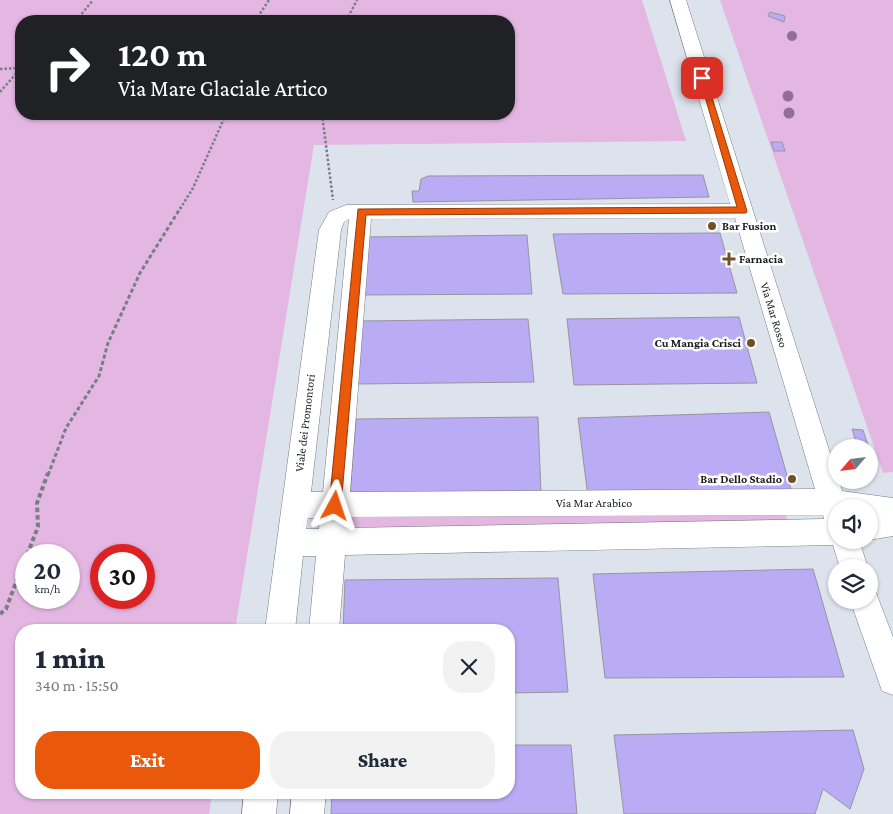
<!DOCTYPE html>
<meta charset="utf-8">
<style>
:root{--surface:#fff;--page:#f2f2f3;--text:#1f2937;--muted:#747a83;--accent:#ea580c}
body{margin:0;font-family:"Crimson Pro",serif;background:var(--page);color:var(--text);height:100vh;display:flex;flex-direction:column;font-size:19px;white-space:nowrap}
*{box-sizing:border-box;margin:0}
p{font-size:16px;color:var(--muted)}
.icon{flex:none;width:28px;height:28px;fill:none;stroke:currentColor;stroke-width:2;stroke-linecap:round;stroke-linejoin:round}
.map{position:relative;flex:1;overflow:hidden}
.side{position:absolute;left:15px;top:624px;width:500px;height:175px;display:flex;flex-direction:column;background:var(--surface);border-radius:20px;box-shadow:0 1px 4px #0004}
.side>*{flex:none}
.hud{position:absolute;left:15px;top:15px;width:500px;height:105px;border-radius:20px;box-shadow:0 1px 4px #0004;background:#202124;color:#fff;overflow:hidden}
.needle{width:32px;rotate:242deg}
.buttons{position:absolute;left:828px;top:439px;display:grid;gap:10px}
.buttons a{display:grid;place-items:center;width:50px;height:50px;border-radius:50%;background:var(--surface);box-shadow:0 1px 4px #0004;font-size:25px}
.speed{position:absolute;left:15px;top:544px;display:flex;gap:10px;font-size:25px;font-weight:700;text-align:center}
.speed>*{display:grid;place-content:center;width:65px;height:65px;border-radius:50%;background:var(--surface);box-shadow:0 1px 4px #0004;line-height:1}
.speed small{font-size:12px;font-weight:400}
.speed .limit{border:8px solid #d22;background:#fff;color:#111}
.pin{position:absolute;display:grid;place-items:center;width:42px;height:42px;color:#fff;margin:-21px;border-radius:10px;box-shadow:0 2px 8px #0006}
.me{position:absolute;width:55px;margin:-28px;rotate:5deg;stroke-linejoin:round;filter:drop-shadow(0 0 4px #0008)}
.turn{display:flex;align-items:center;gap:18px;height:105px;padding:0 20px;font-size:22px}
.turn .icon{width:65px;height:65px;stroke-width:2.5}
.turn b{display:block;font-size:35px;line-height:42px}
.round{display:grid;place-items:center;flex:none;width:52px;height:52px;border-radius:20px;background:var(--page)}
.headline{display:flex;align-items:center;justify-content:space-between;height:85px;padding:0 20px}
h1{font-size:30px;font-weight:800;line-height:38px}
.action{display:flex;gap:10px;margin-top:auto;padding:10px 20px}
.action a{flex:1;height:58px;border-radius:20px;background:var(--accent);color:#fff;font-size:20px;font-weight:800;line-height:58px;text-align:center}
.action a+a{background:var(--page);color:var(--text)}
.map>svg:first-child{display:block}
</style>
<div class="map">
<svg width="893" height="814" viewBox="0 0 893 814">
<rect width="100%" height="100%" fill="#dde3ed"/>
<path fill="#e3b7e2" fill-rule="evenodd" d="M0 0H642L686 141 314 145 235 630H21V792L212 793 209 814H0ZM21 21H509V114H21ZM26 555H69V598H26ZM101 555H144V598H101Z
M720 0H893V472L883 473Z
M784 507 789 528 345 531 346 513Z"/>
<path fill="#b9abf4" stroke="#96959f" d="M770 12 785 16 784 22 768 16Z
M771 142H782L785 151H774Z
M703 175 709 197 413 202 412 191H419L421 179 428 176Z
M720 233 737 293 563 294 553 234Z
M527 235 532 294 362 295 365 237Z
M739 317 757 383 574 385 567 319Z
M528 319 534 382 356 384 360 321Z
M769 412 792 493 588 497 578 418Z
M538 417 541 493 350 494 356 419Z
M852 429 863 430 868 445H857Z
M813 569 844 677 605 678 593 574Z
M558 578 568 692 509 693V630H343L345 580Z
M853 730 864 769 850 809 823 789 815 814H624L614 735Z
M509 745H571L577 814H331L332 792H509Z"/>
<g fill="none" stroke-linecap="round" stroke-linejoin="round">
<g stroke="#757a83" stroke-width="1">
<path id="street" d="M670 0H686L836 472V480H839L842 491 893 498V536L869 540V508H836V540H859L868 568H840L833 545 345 555 339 630H309L316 556H303L295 630H265L319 230 329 212 346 205 730 204ZM735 218 815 489 350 492 371 219ZM349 219 323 492H311L341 230 344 222ZM823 515 824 519 347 528 348 517ZM308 518H320L319 529H306Z
M869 587 875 590 893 637V695L882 691 850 600H869Z
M244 792H278L276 814H242Z
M292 792H326L324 814H290Z"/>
</g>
<path stroke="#797e84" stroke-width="2.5" stroke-dasharray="2.5 2" stroke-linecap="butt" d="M76 21 93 0
M255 21 269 0
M346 21 357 0
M0 69 21 68
M0 92 21 68
M322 114 333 200
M180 209 193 188 226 114"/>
<path stroke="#797e84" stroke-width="3" stroke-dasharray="4 2.5" stroke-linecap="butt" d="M48 475 66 428 99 376 108 343 140 273 181 207"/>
<path stroke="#797e84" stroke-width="4" stroke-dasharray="4.5 3" stroke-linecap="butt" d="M27 555 38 527 37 503 48 473
M0 614 6 609 26 556"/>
<use href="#street" fill="#fff" fill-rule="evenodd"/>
</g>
<g fill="#916d99">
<circle cx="792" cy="36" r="5"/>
<circle cx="788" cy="96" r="5.5"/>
<circle cx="789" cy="113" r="5.5"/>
</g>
<path fill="#ea580c" stroke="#983908" d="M699 76 706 78 747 211 746 213 366 215 341 506 340 510H331L329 506 358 209 737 207Z"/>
<g fill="#705026" stroke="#fff" stroke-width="2">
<circle cx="712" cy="226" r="5"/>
<path d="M726.5 251.5h5v5h5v5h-5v5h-5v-5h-5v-5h5z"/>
<circle cx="751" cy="343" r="5"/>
<circle cx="792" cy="479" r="5"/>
</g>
<g text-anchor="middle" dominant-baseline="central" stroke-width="5" stroke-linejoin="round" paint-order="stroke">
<g font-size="12" font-weight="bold" fill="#191c1f" stroke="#fff" text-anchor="start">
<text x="722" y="226">Bar Fusion</text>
<text x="739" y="259">Farnacia</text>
<text x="741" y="343" text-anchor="end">Cu Mangia Crisci</text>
<text x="782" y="479" text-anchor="end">Bar Dello Stadio</text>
</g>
<g font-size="12" fill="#191c1f" stroke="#fff">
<text transform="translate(774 315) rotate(73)">Via Mar Rosso</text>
<text transform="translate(305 423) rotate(-83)">Viale dei Promontori</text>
<text x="594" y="503">Via Mar Arabico</text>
</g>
</g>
</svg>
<div class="buttons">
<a><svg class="needle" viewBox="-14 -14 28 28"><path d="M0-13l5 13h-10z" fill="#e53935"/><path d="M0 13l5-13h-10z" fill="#747a83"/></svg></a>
<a><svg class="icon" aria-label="sound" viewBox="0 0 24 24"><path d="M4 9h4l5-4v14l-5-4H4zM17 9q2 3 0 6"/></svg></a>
<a><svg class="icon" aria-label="layers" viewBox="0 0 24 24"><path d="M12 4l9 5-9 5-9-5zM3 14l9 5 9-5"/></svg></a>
</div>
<div class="speed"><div>20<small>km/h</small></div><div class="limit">30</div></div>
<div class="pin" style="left:702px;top:78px;background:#d93025"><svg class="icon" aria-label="arrive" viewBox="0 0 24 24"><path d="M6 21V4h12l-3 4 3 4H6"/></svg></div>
<svg class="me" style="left:335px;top:506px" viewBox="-20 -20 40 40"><path d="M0-17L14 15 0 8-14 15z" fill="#ea580c" stroke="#fff" stroke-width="4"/></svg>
<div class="hud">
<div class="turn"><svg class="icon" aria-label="right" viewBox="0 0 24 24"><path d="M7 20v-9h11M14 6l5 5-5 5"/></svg><div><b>120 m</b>Via Mare Glaciale Artico</div></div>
</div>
<section class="side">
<div class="headline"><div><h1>1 min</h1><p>340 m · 15:50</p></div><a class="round"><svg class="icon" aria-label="close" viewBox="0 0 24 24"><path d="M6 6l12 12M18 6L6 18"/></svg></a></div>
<div class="action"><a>Exit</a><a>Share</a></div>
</section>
</div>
